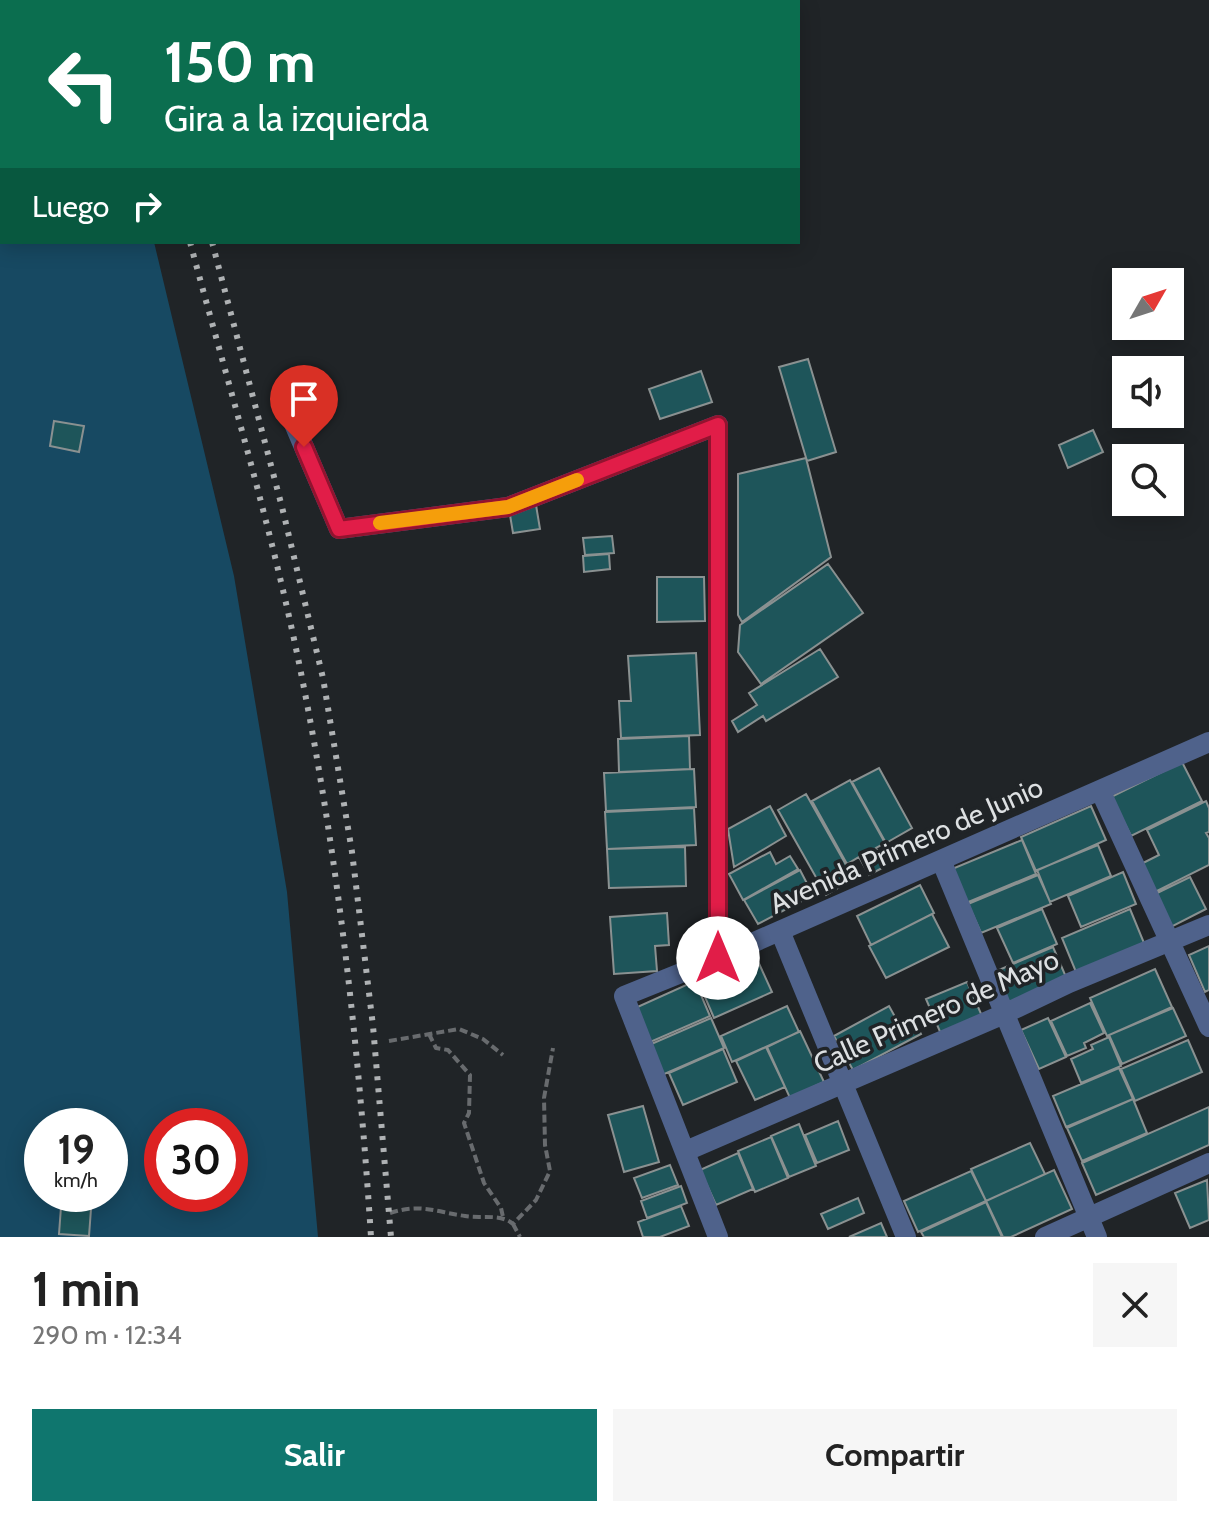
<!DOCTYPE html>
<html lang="es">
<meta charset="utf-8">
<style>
:root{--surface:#fff;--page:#f6f6f6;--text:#222;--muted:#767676;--accent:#0f766e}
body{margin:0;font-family:Cabin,sans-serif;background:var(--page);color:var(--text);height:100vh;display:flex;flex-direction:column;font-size:30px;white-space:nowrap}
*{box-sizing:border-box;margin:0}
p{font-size:26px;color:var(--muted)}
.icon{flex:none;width:44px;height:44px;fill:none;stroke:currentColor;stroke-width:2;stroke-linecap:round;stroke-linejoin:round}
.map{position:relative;height:1237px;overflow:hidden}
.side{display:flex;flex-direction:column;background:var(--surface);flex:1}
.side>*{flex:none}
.banner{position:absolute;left:0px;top:0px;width:800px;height:244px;box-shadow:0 4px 20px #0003;background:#0b6e4f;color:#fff;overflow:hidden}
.needle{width:52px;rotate:51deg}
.fabs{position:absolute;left:1112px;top:268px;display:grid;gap:16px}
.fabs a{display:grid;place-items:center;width:72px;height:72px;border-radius:0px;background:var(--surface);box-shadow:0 4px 20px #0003;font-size:40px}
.speed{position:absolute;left:24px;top:1108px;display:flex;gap:16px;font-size:40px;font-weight:700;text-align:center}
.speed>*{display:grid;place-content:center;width:104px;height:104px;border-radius:50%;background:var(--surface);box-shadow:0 4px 20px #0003;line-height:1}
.speed small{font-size:20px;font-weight:400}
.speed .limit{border:12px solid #d22;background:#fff;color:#111}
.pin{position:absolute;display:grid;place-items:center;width:68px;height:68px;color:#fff;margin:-82px -34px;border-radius:50% 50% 50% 0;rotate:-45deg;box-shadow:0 0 8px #0007}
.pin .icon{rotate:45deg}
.me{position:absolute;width:88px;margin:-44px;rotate:0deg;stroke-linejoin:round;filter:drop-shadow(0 0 6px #0008)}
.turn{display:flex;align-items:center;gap:28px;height:168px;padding:0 32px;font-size:36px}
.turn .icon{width:104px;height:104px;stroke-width:2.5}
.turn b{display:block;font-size:56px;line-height:68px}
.then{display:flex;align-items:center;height:76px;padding:0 32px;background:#0003;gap:16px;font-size:30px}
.round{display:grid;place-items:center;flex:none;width:84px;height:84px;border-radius:0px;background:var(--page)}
.headline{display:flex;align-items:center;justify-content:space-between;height:136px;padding:0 32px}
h1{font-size:48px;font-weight:700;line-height:60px}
.primary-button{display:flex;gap:16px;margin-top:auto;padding:16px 32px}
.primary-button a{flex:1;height:92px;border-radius:0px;background:var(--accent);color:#fff;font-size:32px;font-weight:700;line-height:92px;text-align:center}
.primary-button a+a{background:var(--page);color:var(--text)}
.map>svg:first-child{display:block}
</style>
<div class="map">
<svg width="1209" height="1237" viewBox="0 0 1209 1237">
<rect width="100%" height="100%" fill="#202427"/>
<path fill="#174962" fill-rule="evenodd" d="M0 0 88 2H2V242H154L234 576 287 892 318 1237H0ZM42 1126H110V1194H42ZM162 1126H230V1194H162Z"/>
<path fill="#1e555a" stroke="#8a9191" stroke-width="2" d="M808 359 836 452 807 461 779 367Z
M701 371 712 402 660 419 649 389Z
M54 421 84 426 79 452 50 446Z
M1093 430 1103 452 1068 468 1059 445Z
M806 458 831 557 742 622 738 615V474Z
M536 505 540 529 513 533 509 509Z
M612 536 614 553 585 555 583 538Z
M609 554 610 569 584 572 583 556Z
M828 564 863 613 761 684 738 652 740 625Z
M657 577H704L705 621 657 622Z
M820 649 838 677 766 721 763 716 738 732 732 721 757 705 749 693Z
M696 653 700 735 621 738 619 701H631L628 656Z
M689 736 690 769 619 772 618 739Z
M1182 762 1202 801 1131 836 1111 797Z
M879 768 912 828 886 843 852 782Z
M694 769 696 807 606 811 604 773Z
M850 780 885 843 876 848 886 866 869 875 859 857 847 864 812 801Z
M806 794 854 879 826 895 778 810Z
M1206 801 1209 808V832L1206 833 1209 838V865L1153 893 1139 865 1159 855 1147 830Z
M770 806 786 836 734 867 728 829Z
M1091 806 1106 840 1036 871 1021 837Z
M694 808 696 845 607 849 605 812Z
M1022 840 1036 874 966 903 952 869Z
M1098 845 1111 876 1050 902 1037 870Z
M685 847 686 886 609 888 607 849Z
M770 852 776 864 790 856 798 869 743 900 729 874Z
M800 870 813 895 758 924 744 900Z
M1123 872 1136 904 1081 927 1068 896Z
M1038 875 1051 904 981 933 968 904Z
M1190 877 1206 909 1169 928 1153 895Z
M920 885 934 913 871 945 857 916Z
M1042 909 1057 944 1013 963 997 928Z
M1130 909 1144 943 1076 972 1062 938Z
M667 913 669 945 655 946 657 971 614 974 610 917Z
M932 914 949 947 886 978 869 946Z
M1209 946V990L1205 992 1189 955Z
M1053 947 1066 977 1008 1003 994 972Z
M756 957 772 992 714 1018 699 983Z
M1155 969 1172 1007 1107 1036 1090 998Z
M695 981 710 1016 648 1043 633 1009Z
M967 982 982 1016 941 1034 926 999Z
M1090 1003 1104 1033 1084 1043 1086 1048 1067 1056 1051 1021Z
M787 1006 799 1032 732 1062 721 1036Z
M889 1006 899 1024 912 1017 921 1034 853 1070 834 1036Z
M1173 1008 1186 1036 1122 1064 1109 1035Z
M711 1018 724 1048 662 1075 649 1045Z
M1048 1018 1066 1057 1039 1069 1021 1030Z
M800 1031 824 1082 790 1098 767 1047Z
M1109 1037 1121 1066 1081 1083 1071 1059 1093 1049 1091 1045Z
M1188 1040 1202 1072 1135 1101 1121 1069Z
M766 1047 785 1087 755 1100 736 1061Z
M723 1049 737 1082 683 1105 669 1073Z
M1119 1068 1133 1099 1066 1127 1053 1096Z
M1133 1099 1147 1133 1082 1161 1067 1128Z
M643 1106 659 1162 624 1172 608 1115Z
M1209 1107V1145L1096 1195 1082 1163Z
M838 1121 849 1150 817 1163 805 1135Z
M799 1124 816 1166 789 1177 771 1136Z
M771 1137 788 1178 755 1192 738 1151Z
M1030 1143 1045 1174 986 1201 971 1169Z
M738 1153 753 1189 716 1205 700 1170Z
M670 1165 678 1185 642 1198 634 1178Z
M1054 1170 1072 1209 1011 1237H1003L986 1201Z
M971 1171 986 1201 918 1232 904 1201Z
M1207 1180 1209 1220 1190 1228 1175 1193Z
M681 1186 687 1203 647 1218 641 1201Z
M858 1198 864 1213 828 1229 821 1214Z
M986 1202 1002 1237H924L921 1232Z
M681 1206 689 1226 660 1237H643L638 1222Z
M61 1207 91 1209 89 1236 59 1234Z
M881 1223 887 1237H849Z"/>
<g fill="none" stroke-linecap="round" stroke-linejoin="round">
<path stroke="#686b6e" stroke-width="4" stroke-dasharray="8 4" stroke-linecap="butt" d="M429 1034 436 1048 448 1050 470 1075 469 1113 464 1123 484 1183 501 1208 503 1217
M389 1041 459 1029 483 1039 503 1055
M390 1213C421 1203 436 1212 465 1216 481 1219 500 1213 513 1224L536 1200 550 1171 545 1145 544 1098 553 1048
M513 1224 520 1237"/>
<path stroke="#4f628b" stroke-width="20" d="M292 419 339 529 508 507 718 425V958
M1100 790 1209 1027
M941 860 1097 1237
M780 931 906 1237
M686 1151 1004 1014 1069 983 1209 925
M718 1237 624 996 718 958 1209 742
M1045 1237 1209 1163"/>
<path stroke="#afb2b4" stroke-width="6" stroke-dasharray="4 8" stroke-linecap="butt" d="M124 0 125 2
M145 0 146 2
M190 242C229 388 274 534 303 683 339 865 359 1052 371 1237
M212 242 282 507 323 678 352 852 373 1026 391 1237"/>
</g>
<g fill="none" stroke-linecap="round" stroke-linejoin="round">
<g stroke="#92132f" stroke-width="20">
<path id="route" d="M304 447 339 529 508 507 718 425V958"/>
</g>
<use href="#route" stroke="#e11d48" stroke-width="14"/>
<path stroke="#f59e0b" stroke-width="14" d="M380 523 508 507 577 480"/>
</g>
<g text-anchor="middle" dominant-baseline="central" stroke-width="7" stroke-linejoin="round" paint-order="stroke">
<g font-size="28" fill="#dde0e2" stroke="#202427">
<text transform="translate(906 845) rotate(-24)">Avenida Primero de Junio</text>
<text transform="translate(936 1011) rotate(-24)">Calle Primero de Mayo</text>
</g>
</g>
</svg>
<div class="fabs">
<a><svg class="needle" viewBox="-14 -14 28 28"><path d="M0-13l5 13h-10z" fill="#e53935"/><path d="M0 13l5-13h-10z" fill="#767676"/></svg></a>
<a><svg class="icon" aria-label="sound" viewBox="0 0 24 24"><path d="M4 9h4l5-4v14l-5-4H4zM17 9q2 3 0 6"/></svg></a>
<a><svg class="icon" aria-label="search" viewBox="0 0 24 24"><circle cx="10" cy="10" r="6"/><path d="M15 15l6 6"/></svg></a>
</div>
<div class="speed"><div>19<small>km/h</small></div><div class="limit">30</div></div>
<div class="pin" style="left:304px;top:447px;background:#d93025"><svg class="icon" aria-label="arrive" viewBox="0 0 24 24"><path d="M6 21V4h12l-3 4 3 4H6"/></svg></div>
<svg class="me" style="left:718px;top:958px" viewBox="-20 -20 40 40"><circle r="19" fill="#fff"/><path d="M0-13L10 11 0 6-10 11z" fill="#e11d48"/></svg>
<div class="banner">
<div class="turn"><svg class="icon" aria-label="left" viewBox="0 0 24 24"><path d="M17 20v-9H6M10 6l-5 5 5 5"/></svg><div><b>150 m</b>Gira a la izquierda</div></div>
<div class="then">Luego<svg class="icon" aria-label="right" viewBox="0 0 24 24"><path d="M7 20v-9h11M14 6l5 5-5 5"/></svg></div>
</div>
</div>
<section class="side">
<div class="headline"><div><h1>1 min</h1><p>290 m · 12:34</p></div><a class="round"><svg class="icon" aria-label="close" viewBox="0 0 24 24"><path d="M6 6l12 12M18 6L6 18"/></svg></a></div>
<div class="primary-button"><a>Salir</a><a>Compartir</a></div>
</section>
